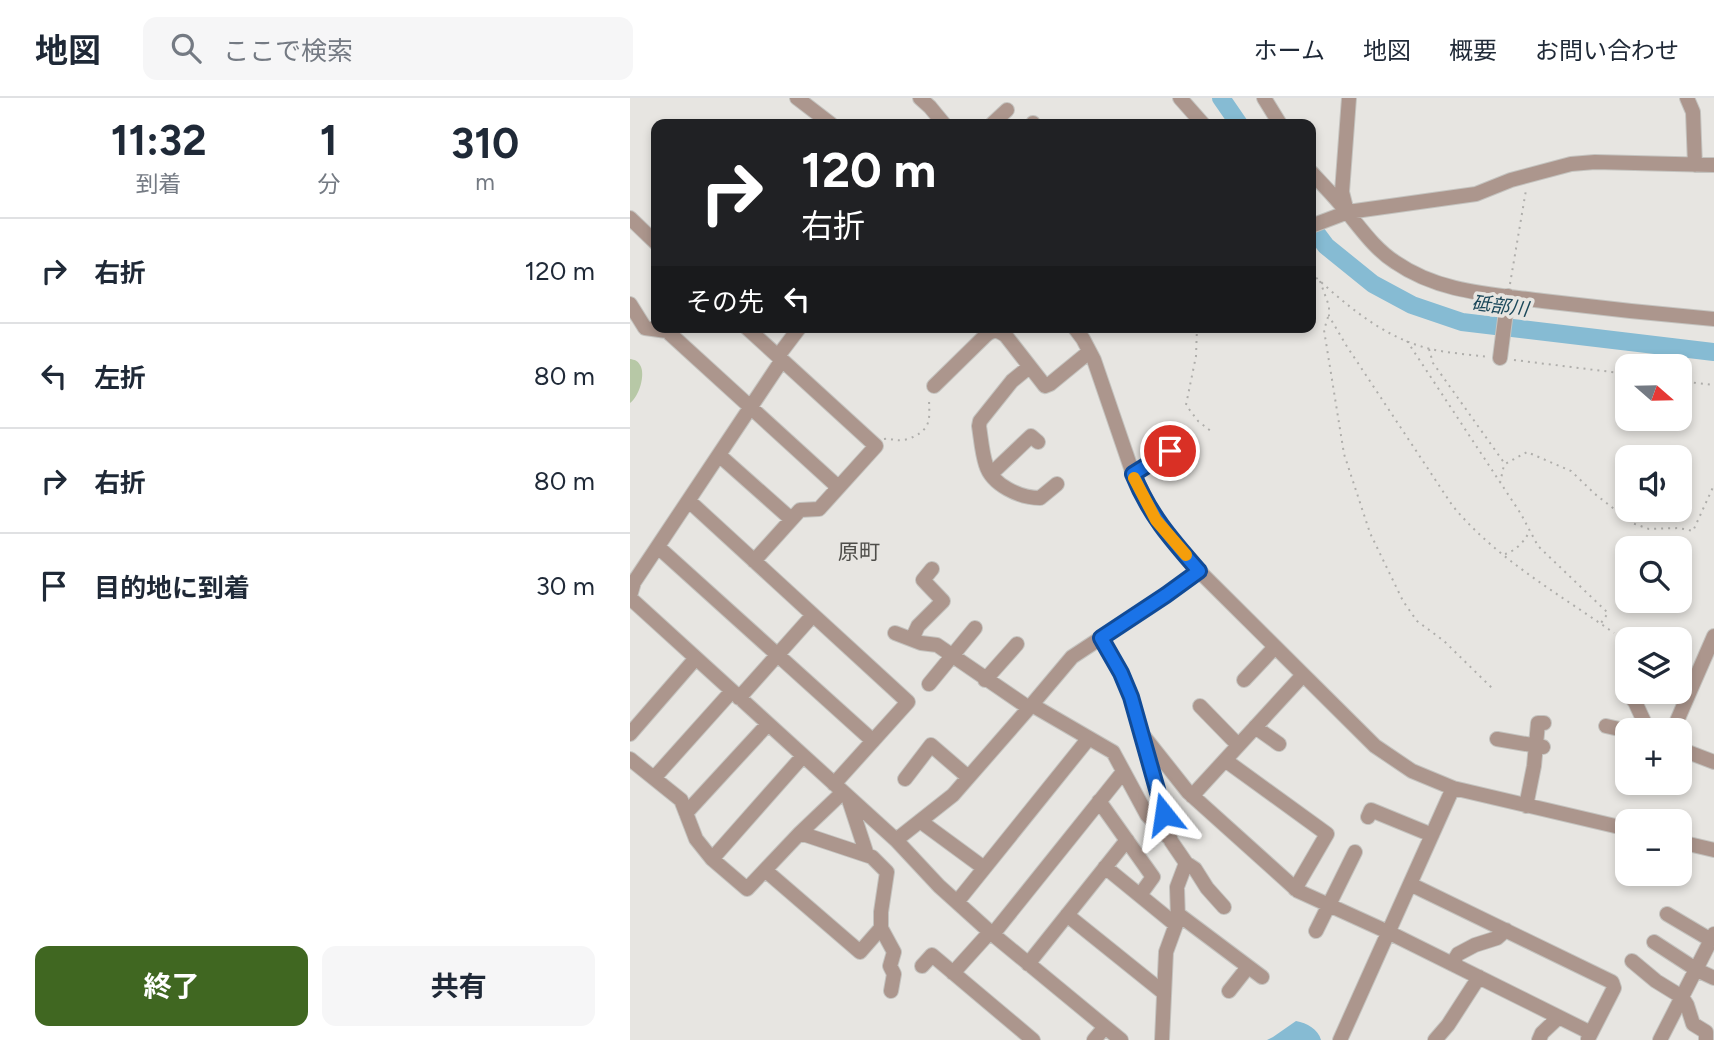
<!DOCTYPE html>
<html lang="ja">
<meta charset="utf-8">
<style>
:root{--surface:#fff;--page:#f6f6f7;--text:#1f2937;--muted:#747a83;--line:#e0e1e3;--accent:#406721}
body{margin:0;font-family:Figtree,"Noto Sans JP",sans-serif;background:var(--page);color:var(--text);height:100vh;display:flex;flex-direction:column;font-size:26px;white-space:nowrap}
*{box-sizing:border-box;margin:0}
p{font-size:23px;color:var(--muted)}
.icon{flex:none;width:38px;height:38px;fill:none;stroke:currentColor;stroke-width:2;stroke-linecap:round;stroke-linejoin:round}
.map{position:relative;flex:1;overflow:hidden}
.panel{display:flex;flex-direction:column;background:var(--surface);width:630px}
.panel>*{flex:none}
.banner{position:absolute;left:21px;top:21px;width:665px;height:214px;border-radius:14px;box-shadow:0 4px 10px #0003;background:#202124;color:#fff;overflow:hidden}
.needle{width:46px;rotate:110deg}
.fabs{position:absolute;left:985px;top:256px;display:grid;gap:14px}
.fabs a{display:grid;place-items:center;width:77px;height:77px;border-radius:14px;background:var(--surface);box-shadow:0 4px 10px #0003;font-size:35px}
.pin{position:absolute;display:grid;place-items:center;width:60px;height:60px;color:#fff;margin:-30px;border:4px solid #fff;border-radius:50%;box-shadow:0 2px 7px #0007}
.me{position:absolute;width:77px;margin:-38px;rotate:345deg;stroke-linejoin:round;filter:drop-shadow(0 0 5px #0008)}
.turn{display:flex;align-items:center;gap:24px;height:147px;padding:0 35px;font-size:32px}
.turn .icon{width:91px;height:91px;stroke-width:2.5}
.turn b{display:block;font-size:49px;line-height:60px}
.then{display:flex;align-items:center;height:66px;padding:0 35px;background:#0003;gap:14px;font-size:26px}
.eta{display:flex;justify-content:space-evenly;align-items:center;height:119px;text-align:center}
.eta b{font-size:42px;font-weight:700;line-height:49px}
.button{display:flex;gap:14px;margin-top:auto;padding:14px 35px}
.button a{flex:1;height:80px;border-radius:14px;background:var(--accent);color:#fff;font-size:28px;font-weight:700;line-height:80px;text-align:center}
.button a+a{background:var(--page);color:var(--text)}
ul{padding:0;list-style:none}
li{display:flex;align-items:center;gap:21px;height:105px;padding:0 35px;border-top:2px solid var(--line)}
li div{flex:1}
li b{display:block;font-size:26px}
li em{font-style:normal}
header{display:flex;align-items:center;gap:42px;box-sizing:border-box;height:98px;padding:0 35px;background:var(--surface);border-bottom:2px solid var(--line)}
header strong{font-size:33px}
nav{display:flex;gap:38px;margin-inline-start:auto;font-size:24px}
.search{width:490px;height:63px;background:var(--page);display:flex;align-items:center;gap:18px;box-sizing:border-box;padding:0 24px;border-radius:14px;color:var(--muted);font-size:26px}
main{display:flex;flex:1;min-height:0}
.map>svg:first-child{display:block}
</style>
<header>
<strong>地図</strong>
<div class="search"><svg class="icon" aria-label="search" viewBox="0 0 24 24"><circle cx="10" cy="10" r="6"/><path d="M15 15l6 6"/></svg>ここで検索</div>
<nav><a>ホーム</a><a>地図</a><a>概要</a><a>お問い合わせ</a></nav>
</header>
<main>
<section class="panel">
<div class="eta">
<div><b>11:32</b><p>到着</p></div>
<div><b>1</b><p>分</p></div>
<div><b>310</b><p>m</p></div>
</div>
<ul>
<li><svg class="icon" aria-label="right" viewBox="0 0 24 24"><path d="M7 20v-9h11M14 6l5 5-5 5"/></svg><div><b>右折</b></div><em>120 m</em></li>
<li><svg class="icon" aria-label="left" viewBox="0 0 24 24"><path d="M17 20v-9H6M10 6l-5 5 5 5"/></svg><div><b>左折</b></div><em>80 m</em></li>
<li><svg class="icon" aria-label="right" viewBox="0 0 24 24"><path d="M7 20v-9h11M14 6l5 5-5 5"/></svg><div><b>右折</b></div><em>80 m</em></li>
<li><svg class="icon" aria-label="arrive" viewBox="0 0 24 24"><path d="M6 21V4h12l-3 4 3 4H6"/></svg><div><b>目的地に到着</b></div><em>30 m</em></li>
</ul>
<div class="button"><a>終了</a><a>共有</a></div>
</section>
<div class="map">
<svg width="1084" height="942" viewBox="0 0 1084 942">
<rect width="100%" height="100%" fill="#e7e5e1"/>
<path fill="#b7c8a6" d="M0 261C5 262 7 262 10 267 16 276 9 299 0 305Z"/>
<path fill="#86bbd3" d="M666 923C677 925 688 931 691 942H637L643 939Z"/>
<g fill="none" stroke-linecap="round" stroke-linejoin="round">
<path stroke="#86bbd3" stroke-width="18" d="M591 0 609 26
M681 128 696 148 743 186 782 207 832 224 1084 254"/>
<g stroke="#c4c3bf" stroke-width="16">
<path id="minor" d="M167 0 201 26
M290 0 300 9 314 26
M550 0 573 26
M634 0 650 26
M1057 0 1063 14 1065 67
M403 25V26
M362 26 377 12
M681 74C693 87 706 100 717 114 732 132 745 151 765 164 810 195 861 196 913 203 970 210 1027 216 1084 221
M716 110 712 94 719 0
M0 120 26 145
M681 128 718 114 846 96 881 82 941 66 965 64 1084 67
M0 206 15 230 37 233 208 389
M116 229 246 348 189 411 170 412 124 463
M444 229 453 241 464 262 503 376 526 421 538 437 569 473 745 648 782 673 823 690 998 731
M148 258 170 229
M870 260 878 198
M399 269 382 283 350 323 349 328C351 341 352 355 356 367 362 387 390 400 410 400L427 386
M304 288 355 238C363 231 368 232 376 238L415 288 420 286 459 254
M89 357 161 421
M361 376 401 338 408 344
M503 376 540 353
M59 403 278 604 204 686
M28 449 243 643
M0 498 4 484 152 262
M0 500 266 742 309 788 360 834 491 942
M265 535 291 545 307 547 399 610
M471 539 491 575 501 599 541 743 556 765 547 789 548 821 536 854 532 942
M282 541 288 528 313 503 293 482 302 471
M355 582 387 546
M614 582 645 549
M994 584 996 593 1005 604 1018 632
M299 586 345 530
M109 600 183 517
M402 607 483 654 517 717 538 739
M570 608 608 647
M976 628 998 633
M625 629 649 646
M1043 632 1084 538
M0 636 66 560
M512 636 558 694 668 793 758 834 961 935
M867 641 913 649
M1050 651 1084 664
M0 661 51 702 66 741 82 761 117 791 170 735 213 694
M595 662 697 736 665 791
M24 680 102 593
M275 681 301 647 338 679
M562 698 673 577
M219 702 237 757
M469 703 523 779 510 797
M896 708 904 668 908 625H914
M56 715 138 626
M738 719 741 712 802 737
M290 723 354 770
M170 735 242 759 257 774 251 814V830L264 854 260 868 264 876 261 893
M266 742 323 697 399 610 442 559 536 497 569 473
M1050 744 1084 752
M82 761 173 658
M556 765 565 771 577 790 594 809
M475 769 546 827
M135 772 230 854 251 830
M780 786 982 884 984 890 958 941
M327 804 459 640
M548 816 632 879
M1037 816 1081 842
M437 817 534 895
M686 833 725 754
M363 836 493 674
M1024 844 1067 872 1084 880
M1002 863 1026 883 1052 899 1057 907 1063 926 1076 934V942
M398 866 497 742
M822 866 828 856 845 847 867 840 876 832
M292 868 302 857 403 942
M323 875 360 834
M599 893 618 869
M464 942 475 929
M710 942 823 690
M805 942 818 927 849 879
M909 942 912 935 929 919
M1030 942 1084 836"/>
</g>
<path stroke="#afaeab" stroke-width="2" stroke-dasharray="2 5" stroke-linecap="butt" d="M681 175C714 205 749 236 793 249 813 255 837 256 858 259
M690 183 699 208V218L716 247 822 407C865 460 929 496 984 535
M880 186 896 92
M698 219 694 232 714 356 740 435 773 503 787 523 814 543 864 592
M567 229 566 258 556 307 568 323 582 334
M777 243 891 416 908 448 978 515 971 525
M799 251 803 265 875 366 897 354 941 373 965 396 1002 425 1019 431 1049 430 1063 433 1084 387
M884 262 998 276
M1050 283 1084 287
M254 341C261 340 265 343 272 342 276 342 280 340 283 339 303 330 299 318 299 299
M870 385 874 367
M875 456C884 454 898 441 899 432"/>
<use href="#minor" stroke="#ac968d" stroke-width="14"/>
</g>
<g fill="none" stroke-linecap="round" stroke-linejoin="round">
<g stroke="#114b97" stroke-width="18">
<path id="route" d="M534 716 501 599 491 575 471 540 536 497 569 473C541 441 519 416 503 376L540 353"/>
</g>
<use href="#route" stroke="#1a73e8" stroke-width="12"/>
<path stroke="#f59e0b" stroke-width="12" d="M504 380 526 422 556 457"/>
</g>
<g text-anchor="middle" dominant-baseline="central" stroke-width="7" stroke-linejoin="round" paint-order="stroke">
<g font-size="19" font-style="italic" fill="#1c485a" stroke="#e7e5e1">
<text transform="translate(870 208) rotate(7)">砥部川</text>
</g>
<g font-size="21" fill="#4e4d49" stroke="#e7e5e1">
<text x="229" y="453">原町</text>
</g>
</g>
</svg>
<div class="fabs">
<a><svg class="needle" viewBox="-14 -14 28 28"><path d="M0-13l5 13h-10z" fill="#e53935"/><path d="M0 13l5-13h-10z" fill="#747a83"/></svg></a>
<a><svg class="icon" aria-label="sound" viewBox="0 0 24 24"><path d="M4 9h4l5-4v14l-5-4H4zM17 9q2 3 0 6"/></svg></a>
<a><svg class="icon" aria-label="search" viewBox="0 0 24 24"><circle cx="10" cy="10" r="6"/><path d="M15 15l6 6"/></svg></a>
<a><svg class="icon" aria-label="layers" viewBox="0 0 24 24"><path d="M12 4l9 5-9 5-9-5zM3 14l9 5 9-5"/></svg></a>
<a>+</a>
<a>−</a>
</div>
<div class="pin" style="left:540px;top:353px;background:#d93025"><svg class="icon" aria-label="arrive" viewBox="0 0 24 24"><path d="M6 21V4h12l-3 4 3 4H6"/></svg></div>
<svg class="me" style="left:534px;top:716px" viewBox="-20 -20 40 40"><path d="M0-17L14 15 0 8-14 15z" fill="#1a73e8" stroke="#fff" stroke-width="4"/></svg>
<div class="banner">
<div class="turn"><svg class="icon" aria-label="right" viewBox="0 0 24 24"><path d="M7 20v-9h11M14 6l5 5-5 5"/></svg><div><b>120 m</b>右折</div></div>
<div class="then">その先<svg class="icon" aria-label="left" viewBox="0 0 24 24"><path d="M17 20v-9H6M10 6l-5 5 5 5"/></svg></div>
</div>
</div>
</main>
